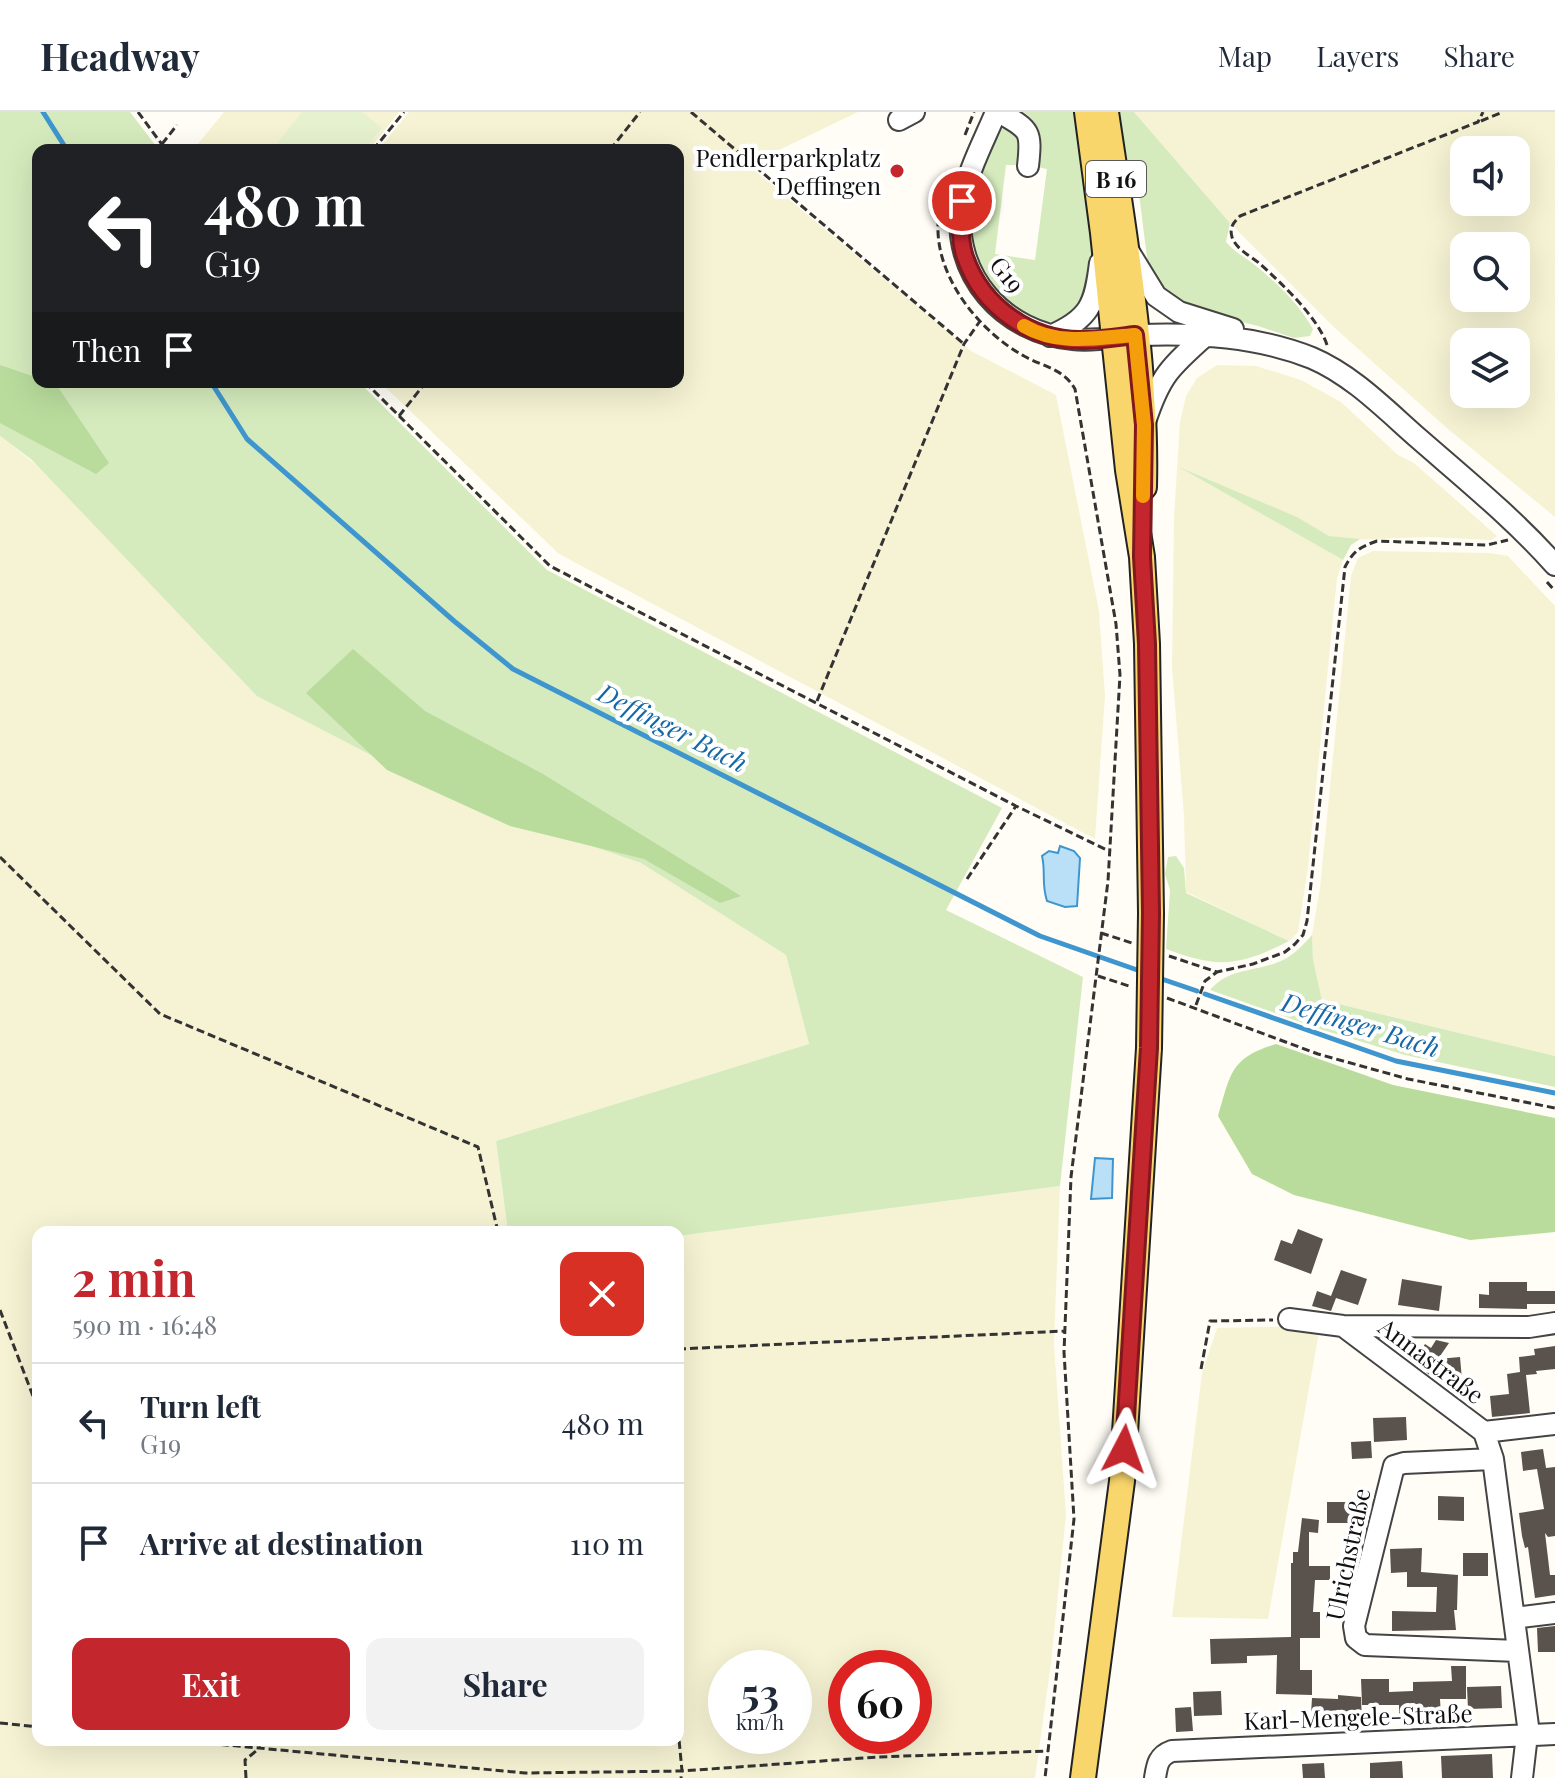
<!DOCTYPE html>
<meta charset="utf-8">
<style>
:root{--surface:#fff;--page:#f2f2f3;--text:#1f2937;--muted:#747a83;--line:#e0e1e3;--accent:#c4262e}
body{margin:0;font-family:"Playfair Display",serif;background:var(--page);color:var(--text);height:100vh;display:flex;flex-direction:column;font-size:30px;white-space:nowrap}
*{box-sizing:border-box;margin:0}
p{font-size:26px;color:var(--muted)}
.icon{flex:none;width:44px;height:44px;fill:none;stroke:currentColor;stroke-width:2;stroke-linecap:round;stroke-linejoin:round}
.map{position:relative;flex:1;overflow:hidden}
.panel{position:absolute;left:32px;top:1114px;width:652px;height:520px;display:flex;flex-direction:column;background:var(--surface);border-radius:16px;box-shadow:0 8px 32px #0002}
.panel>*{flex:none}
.banner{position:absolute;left:32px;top:32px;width:652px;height:244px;border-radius:16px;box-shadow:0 8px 32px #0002;background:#202124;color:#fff;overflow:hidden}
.controls{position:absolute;left:1450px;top:24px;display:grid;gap:16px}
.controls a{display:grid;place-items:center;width:80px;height:80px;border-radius:16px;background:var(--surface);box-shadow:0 8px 32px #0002;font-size:40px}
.speed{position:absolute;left:708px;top:1538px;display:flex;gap:16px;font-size:40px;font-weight:700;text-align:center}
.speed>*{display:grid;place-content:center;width:104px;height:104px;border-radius:50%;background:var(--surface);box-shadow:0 8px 32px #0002;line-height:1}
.speed small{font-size:20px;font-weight:400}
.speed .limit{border:12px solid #d22;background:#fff;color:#111}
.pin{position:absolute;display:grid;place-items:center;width:68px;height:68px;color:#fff;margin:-34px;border:4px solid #fff;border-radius:50%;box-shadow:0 2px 8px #0007}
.me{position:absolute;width:88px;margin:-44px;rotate:4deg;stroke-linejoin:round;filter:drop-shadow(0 0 6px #0008)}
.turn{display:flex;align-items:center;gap:28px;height:168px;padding:0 40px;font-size:36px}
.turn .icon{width:104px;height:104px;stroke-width:2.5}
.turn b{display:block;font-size:56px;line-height:68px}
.then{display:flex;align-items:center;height:76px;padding:0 40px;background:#0003;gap:16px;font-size:30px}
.round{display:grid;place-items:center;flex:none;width:84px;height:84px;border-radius:16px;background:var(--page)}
.headline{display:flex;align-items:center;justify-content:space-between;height:136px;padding:0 40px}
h1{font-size:48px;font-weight:700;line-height:60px;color:var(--accent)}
.cta{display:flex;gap:16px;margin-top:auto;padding:16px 40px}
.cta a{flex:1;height:92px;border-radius:16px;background:var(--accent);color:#fff;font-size:32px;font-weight:700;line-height:92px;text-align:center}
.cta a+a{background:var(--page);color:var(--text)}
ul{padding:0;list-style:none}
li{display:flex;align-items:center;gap:24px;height:120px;padding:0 40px;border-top:2px solid var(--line)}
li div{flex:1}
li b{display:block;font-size:30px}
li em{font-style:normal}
header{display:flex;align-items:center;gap:48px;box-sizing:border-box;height:112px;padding:0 40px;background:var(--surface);border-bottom:2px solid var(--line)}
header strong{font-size:38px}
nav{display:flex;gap:44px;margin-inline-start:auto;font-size:28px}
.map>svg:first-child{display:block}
</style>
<header>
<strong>Headway</strong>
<nav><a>Map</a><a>Layers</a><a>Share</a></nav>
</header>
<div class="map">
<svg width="1555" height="1666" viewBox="0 0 1555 1666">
<rect width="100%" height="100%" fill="#fffdf5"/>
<path fill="#f6f3d4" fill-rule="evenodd" d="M224 0H399L369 38H193Z
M409 0H858L748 53 971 239 1056 283 1099 499 1105 584 1095 727 559 442 380 270H678V38H378Z
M1134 0H1555V405L1448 317 1337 218 1230 111ZM1464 38H1516V90H1464ZM1464 134H1516V186H1464ZM1464 230H1516V282H1464Z
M1217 253 1256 254 1301 268 1341 290 1398 343 1414 351 1497 424 1492 428 1427 425 1352 428 1329 424 1296 405 1188 359 1343 448 1337 466 1308 755 1298 820 1289 829 1186 780 1184 704 1172 555 1174 405 1180 310 1186 284 1197 266Z
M0 324 460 689 641 751 786 843 809 932 496 1029 508 1120H38V1628H678V1124L1060 1074 1054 1232 1066 1403 1051 1551 1035 1666H0ZM726 1556H794V1624H726ZM846 1556H914V1624H846Z
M1373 439 1490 441 1508 444 1555 494V944L1322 888 1313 848 1312 823 1320 776 1351 464 1358 446Z
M1313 1214 1319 1220 1268 1507 1172 1505 1202 1261 1217 1216Z"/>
<path fill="#d5ebbd" d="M0 0H130L159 38H38V270H359L547 458 1002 696 946 798 1083 865 1060 1074 678 1124V1120H508L496 1029 809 932 786 843 641 751 460 689 257 584 32 348 0 324Z
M1024 0H1081L1090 57 1093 171C1060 259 973 180 971 114 970 80 985 49 998 19 1005 14 1010 15 1018 20L1020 30 1017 53H1006L995 142 1035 148 1047 57 1037 55C1041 29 1046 18 1024 0Z
M1119 0H1134L1230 111 1226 130C1238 143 1244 144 1256 154 1279 173 1298 191 1313 217L1310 224 1294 226 1258 214 1190 197 1157 173 1148 153 1139 82 1126 45Z
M1179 355 1297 405 1329 424 1360 427 1351 433 1343 448Z
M1176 744 1184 756 1186 781 1289 829C1240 854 1218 857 1166 837L1170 778 1165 762 1168 745Z
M1312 823 1313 848 1322 888 1555 944V975L1405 943 1320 917 1210 878C1228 857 1251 860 1276 851 1291 846 1301 835 1312 823Z"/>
<path fill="#b9dc9c" d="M0 253 38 266V270L56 272 109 351 96 362 0 311Z
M353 537 425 599 543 662 741 784 720 791 644 747 510 714 387 658 306 581Z
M1276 932 1393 973 1555 1006V1120L1470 1128 1294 1083 1252 1062 1218 1004C1231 961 1230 946 1276 932Z"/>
<path fill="#e6f2cf" d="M302 0H362L382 16 364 38H272Z"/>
<path fill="#b9e0f7" stroke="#3f96cf" stroke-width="2" d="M1060 734 1074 739 1080 746 1077 794 1065 795 1047 789C1041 770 1046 761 1042 744L1049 739 1058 741Z
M1095 1046 1113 1047 1112 1086 1091 1087Z"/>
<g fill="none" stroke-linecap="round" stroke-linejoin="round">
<path stroke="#3f96cf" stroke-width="5" d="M43 0 67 38
M211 270 247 327 454 509 513 557 1040 824 1143 860
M1156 865 1197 879
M1205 882 1396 949 1555 981"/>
</g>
<path fill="#5a524d" d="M1298 1117 1323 1127 1311 1162 1274 1148 1281 1128 1292 1132Z
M1341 1158 1367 1167 1358 1193 1336 1186 1331 1199 1312 1194 1317 1179 1331 1184Z
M1402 1167 1442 1174 1439 1199 1398 1193Z
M1489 1170H1527V1179H1555V1192H1527V1197L1479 1196V1182L1489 1183Z
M1436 1228 1449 1231 1438 1247 1460 1245 1462 1268 1439 1270 1419 1255 1425 1247 1418 1243 1425 1232 1431 1236Z
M1555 1234V1257L1536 1259 1537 1262 1526 1263 1530 1301 1492 1305 1490 1284 1509 1282 1507 1262 1520 1260 1519 1245 1535 1243 1534 1237Z
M1406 1305 1407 1328 1374 1330 1373 1306Z
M1371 1329 1372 1346 1352 1347 1351 1330Z
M1543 1337 1546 1356 1555 1355V1424L1548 1425 1545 1421 1550 1463H1555V1483L1535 1486 1528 1435 1525 1436 1522 1424 1519 1401 1544 1397 1537 1357 1523 1359 1521 1340Z
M1438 1384 1464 1385V1409L1438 1408Z
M1327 1390H1361V1411H1327Z
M1302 1406 1319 1408 1318 1421 1309 1420V1454H1330V1468H1315L1313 1500H1320V1526H1300V1558H1312V1583L1276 1582 1277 1543 1247 1544V1551L1211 1552 1210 1527 1291 1525V1451H1293V1440H1298Z
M1422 1436 1421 1460 1458 1463 1457 1498H1454L1456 1518 1392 1519V1499L1436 1500 1437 1475H1407V1460L1391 1461 1390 1437Z
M1463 1441H1488V1464H1463Z
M1555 1514V1540H1538L1537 1516Z
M1451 1554H1466V1587H1440L1441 1605 1414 1606V1602L1399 1603V1593H1362L1361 1567H1389V1580L1413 1579V1570L1452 1569Z
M1501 1574 1502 1596 1468 1597 1467 1575Z
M1221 1579 1222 1603 1194 1604 1193 1580Z
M1338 1583 1361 1585 1362 1612 1336 1611V1603L1311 1602 1312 1586 1338 1587Z
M1191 1595 1193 1619 1176 1620 1175 1596Z
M1492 1642 1493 1666H1442L1441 1644Z
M1402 1649 1403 1666H1370V1651Z
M1324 1651 1325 1666H1303L1302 1652Z"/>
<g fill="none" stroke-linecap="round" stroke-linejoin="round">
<g stroke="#444" stroke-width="24">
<path id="minor" d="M996 0C984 29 967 60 962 91 950 162 1004 221 1073 227 1095 230 1117 224 1139 223 1198 221 1257 224 1312 246 1352 263 1385 297 1418 326 1465 367 1513 406 1555 453
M999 0C1030 18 1032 18 1028 54
M899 8 914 0
M1129 140 1156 184 1179 200 1233 217
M1050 224C1090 207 1095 192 1100 151
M1145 310C1160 264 1170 255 1205 224
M1289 1207 1343 1214 1529 1215 1555 1211
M1343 1214 1484 1320 1493 1347 1528 1614 1522 1666
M1484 1320 1555 1312
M1493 1347 1404 1351 1394 1354 1354 1514 1356 1526 1365 1533 1518 1539
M1514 1506 1555 1501
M1155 1666C1157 1653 1158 1644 1172 1639L1555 1622"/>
</g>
<g stroke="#222" stroke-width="28">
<path id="major" d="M1087 0 1103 121 1128 358 1142 445 1147 532 1151 801
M1106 0C1124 123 1147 250 1144 375
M1083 1666 1122 1369 1149 936"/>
</g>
<path stroke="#333" stroke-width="3" stroke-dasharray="8 4" stroke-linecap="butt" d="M138 0 166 38
M691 0 964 232
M1481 9 1503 0
M965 23 974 0
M162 32 177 13
M373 38 404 0
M610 38 640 0
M944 83C942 92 938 103 938 113 936 166 980 220 1024 244 1043 255 1063 256 1075 277L1116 512 1120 563 1108 769 1071 1065 1064 1240 1074 1407 1045 1666
M1327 233C1318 205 1281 171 1259 151 1249 143 1236 137 1232 125 1229 115 1234 110 1240 104L1478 10 1483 0
M365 270 550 454 1016 694 1111 740
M399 304 426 270
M1547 470 1555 479
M817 589 964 232 980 209
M0 745 160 902 478 1035 498 1120
M967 767 1016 694
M1101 821 1132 831
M1169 844 1217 860 1253 852 1285 840 1295 832 1303 823 1307 809 1345 455C1353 439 1360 435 1377 429L1487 433 1508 428
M1098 864 1129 874
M1167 886 1318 942 1408 967 1555 996
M1196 893 1205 869 1217 860
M0 1198 38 1297
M678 1237 1065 1219
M1201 1257 1210 1209 1273 1208
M0 1611 38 1615
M678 1617 682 1659 878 1645 1048 1639
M173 1628 525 1661 682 1659 681 1666
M246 1666 245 1648 261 1635"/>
<use href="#minor" stroke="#fff" stroke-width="20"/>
<use href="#major" stroke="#f9d66b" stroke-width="24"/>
<g stroke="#222" stroke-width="28" stroke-linecap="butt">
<path id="major-bridge" d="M1149 936 1151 801"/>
</g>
<use href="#major-bridge" stroke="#f9d66b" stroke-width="24"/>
</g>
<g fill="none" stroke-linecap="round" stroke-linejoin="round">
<g stroke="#7f191e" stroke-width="20">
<path id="route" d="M962 89C961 108 959 128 965 145 982 195 1032 230 1085 228 1102 228 1119 225 1135 223L1144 313 1142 445 1147 532 1151 801 1149 936 1124 1337"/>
</g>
<use href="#route" stroke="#c4262e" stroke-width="14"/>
<path stroke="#f59e0b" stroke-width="14" d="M1024 214C1058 234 1097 226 1135 223L1144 313 1143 384"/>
</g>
<circle fill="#c4262e" stroke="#fff" stroke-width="3" cx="897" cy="59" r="8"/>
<g text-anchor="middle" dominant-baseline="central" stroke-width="8" stroke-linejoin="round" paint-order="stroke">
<rect fill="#fff" stroke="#585858" stroke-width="2" x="1086" y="49" width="60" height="36" rx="6"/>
<g font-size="22" font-weight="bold" fill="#111">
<text x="1116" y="67">B 16</text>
</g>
<g font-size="24" fill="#111" stroke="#fff" text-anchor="end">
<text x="881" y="45">Pendlerparkplatz<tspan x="881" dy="28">Deffingen</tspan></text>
</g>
<g font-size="24" fill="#111" stroke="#fff">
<text transform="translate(1008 162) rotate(51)">G19</text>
<text transform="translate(1432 1248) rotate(37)">Annastraße</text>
<text transform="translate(1347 1442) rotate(-78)">Ulrichstraße</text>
<text transform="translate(1358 1604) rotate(-2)">Karl-Mengele-Straße</text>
</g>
<g font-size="26" font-style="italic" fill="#1768a6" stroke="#fff">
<text transform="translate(673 615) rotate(27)">Deffinger Bach</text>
<text transform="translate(1361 912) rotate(17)">Deffinger Bach</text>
</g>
</g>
</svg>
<div class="controls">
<a><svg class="icon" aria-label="sound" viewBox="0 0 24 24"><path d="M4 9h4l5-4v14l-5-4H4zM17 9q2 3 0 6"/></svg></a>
<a><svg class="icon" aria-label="search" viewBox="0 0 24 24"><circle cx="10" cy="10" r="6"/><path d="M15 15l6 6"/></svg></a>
<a><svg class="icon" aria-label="layers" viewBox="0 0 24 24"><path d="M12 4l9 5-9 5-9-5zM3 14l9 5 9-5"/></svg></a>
</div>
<div class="speed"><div>53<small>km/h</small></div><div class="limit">60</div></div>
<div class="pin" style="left:962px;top:89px;background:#d93025"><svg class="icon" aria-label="arrive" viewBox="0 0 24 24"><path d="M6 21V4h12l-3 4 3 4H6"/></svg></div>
<svg class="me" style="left:1124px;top:1337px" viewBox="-20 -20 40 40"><path d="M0-17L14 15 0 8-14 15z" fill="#c4262e" stroke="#fff" stroke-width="4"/></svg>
<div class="banner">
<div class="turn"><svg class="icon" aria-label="left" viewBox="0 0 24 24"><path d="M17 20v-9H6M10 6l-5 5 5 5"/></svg><div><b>480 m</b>G19</div></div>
<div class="then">Then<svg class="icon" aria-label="arrive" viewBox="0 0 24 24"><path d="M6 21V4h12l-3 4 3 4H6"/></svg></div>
</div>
<section class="panel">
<div class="headline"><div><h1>2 min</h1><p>590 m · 16:48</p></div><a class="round" style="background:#d93025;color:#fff"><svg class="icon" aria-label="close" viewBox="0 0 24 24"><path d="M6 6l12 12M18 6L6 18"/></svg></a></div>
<ul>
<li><svg class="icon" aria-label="left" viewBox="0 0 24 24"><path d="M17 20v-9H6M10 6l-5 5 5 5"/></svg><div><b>Turn left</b><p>G19</p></div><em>480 m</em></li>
<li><svg class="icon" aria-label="arrive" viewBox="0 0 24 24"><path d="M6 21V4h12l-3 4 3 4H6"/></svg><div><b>Arrive at destination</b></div><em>110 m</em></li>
</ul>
<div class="cta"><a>Exit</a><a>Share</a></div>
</section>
</div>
